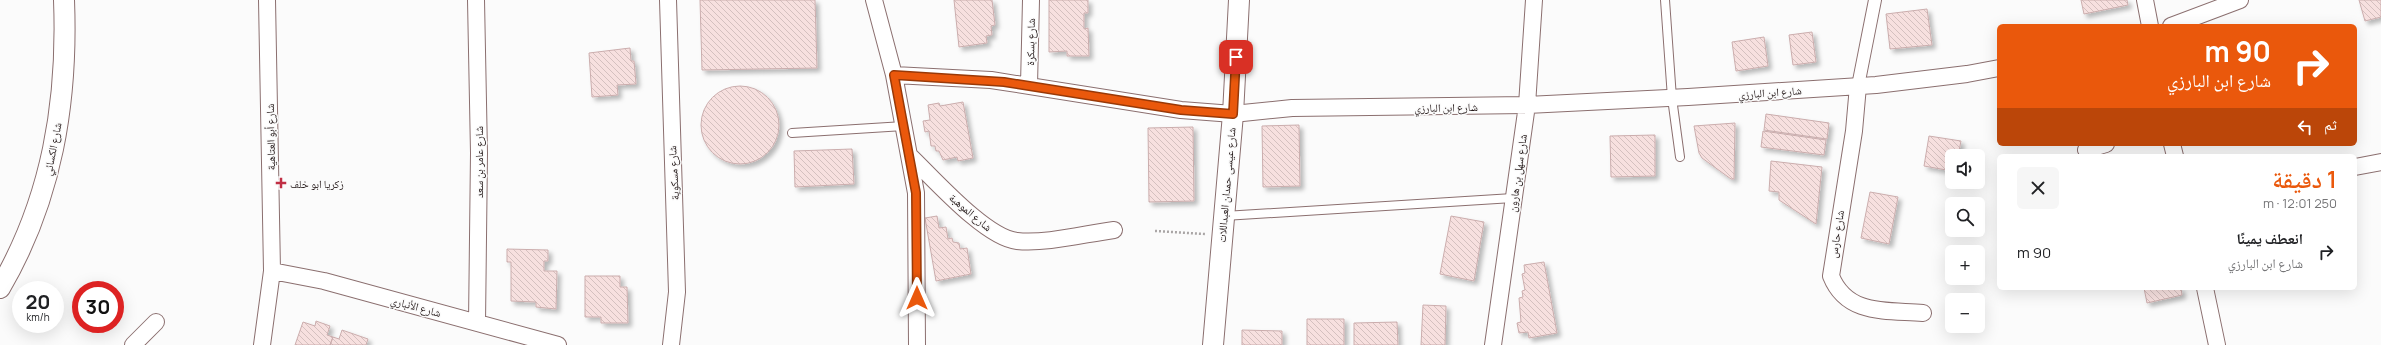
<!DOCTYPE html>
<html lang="ar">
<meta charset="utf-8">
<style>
:root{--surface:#fff;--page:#f6f6f6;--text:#202124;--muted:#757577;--accent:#ea580c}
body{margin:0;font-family:Manrope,"Noto Naskh Arabic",sans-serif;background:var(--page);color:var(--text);direction:rtl;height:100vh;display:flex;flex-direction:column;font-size:15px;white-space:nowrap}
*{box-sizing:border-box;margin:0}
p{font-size:13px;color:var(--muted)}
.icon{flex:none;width:22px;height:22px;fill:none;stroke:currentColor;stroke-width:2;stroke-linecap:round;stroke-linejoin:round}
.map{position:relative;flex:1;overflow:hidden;direction:ltr}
.drawer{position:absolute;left:1997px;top:154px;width:360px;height:136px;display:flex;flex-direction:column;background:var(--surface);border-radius:6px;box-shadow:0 4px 16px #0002;direction:rtl}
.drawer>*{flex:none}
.hud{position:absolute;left:1997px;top:24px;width:360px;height:122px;border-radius:6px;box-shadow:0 4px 16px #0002;direction:rtl;background:#ea580c;color:#fff;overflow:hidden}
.tools{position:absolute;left:1945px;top:149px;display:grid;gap:8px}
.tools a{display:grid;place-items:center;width:40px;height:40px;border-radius:6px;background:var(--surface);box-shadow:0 4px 16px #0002;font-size:20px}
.speed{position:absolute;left:12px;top:281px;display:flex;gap:8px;font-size:20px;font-weight:700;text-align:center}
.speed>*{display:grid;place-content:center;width:52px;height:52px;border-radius:50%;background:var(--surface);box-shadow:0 4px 16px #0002;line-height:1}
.speed small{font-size:10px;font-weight:400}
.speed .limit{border:6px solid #d22;background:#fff;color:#111}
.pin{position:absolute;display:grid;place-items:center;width:34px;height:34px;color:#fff;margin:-17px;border-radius:8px;box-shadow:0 2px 6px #0006}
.me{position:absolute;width:44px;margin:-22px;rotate:0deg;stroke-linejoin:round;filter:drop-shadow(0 0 3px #0008)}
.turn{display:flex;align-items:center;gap:14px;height:84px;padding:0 20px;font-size:18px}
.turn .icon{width:52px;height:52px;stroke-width:2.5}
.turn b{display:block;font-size:28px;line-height:34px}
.then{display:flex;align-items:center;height:38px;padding:0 20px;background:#0003;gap:8px;font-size:15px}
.round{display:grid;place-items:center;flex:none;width:42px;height:42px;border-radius:6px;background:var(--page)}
.head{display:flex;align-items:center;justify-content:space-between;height:68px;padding:0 20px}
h1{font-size:24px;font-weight:600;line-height:30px;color:var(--accent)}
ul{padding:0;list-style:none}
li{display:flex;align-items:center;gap:12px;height:60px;padding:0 20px}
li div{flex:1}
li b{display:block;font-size:15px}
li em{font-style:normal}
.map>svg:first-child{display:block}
</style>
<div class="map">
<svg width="2381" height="345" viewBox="0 0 2381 345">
<defs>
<pattern id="building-back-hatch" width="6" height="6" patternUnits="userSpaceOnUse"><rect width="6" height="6" fill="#f7e0df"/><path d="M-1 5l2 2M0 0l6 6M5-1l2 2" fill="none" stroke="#d4c0bf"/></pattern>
<filter id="shadow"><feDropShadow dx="3.5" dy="3.5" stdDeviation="2" flood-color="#0004"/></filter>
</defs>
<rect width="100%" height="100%" fill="#fbfbfb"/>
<path fill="url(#building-back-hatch)" stroke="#cbadad" filter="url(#shadow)" d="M700 0H815L817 68 702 70Z
M954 0H992L995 25 991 26 992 35 986 36 987 43 959 47Z
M1049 0H1088V13H1084V29L1088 28 1089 56H1067V51L1049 52Z
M2081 0H2127L2128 5 2084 14Z
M2359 0H2381V17L2365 21Z
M1927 9 1932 45 1890 49 1886 14Z
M1812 32 1816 62 1793 65 1789 35Z
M1764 37 1768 66 1736 71 1732 42Z
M630 48 631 61H634L636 84 617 85 618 95 592 97 589 53Z
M701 125a39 39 0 1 1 78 0a39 39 0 1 1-78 0Z
M963 102 973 158 958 161 957 157 943 160 939 151H936L935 146H931L929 131 925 132 923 121 930 120 928 105 939 103 940 106Z
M1766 114 1829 123 1827 139 1764 130Z
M1735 123 1734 179H1731L1702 158 1699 153 1694 126Z
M1299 125 1300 186 1263 187 1262 126Z
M1193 127 1194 201 1149 202 1148 128Z
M1763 131 1826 140 1824 155 1761 147Z
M1655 135V176L1611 177 1610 136Z
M1929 136 1961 141 1958 156H1952V171L1924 166Z
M852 149 854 184 795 187 794 151Z
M1771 161 1822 167 1816 224 1779 200V192L1769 191Z
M1870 192 1898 197 1889 244 1861 238Z
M937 216 939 228 946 227 948 239 952 238 953 242 959 243 960 249 967 248 971 274 936 281 925 218Z
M1451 216 1484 222 1474 281 1440 274Z
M507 249 548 250V261H544V271H557L556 309 536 307V302L511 301V262H507Z
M1544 262 1557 333 1529 338 1528 332 1519 333 1517 323 1521 322 1519 298 1523 297 1522 291 1525 290 1522 274 1525 273 1524 265Z
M585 276H620V287H627L628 323H601V317H585Z
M2144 288H2181L2182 295 2147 303Z
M1423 305 1446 306 1445 345H1421Z
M1307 319H1344V345H1307Z
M316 321 330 326 327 335 333 337 330 345H295L303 322 315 326Z
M1397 322 1398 345H1354V323Z
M342 330 368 339 366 345H330L333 337 339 339Z
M1242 330 1282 331V345H1242Z"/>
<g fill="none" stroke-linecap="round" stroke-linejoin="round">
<g stroke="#8b6f6f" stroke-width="10">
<path id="service" d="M1665 0 1672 98 1680 157
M792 133 904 126
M1224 216 1513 198"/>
</g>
<g stroke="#8b6f6f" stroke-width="14">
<path id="pedestrian" d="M1858 86 1875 0"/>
</g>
<g stroke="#8b6f6f" stroke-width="18">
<path id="minor" d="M476 0 479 153 477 323
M668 0 677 292 671 345
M874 0 894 75 916 193 917 345
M2145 0 2150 26
M2171 26 2240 0
M894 75 991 80 1181 110 1233 114 1292 108 1527 105 1688 97 1876 85 1967 74 1999 68
M1029 85 1031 0
M1858 86 1854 131 1831 276C1847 316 1887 310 1923 313
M2172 144 2175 156
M2086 150 2106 144
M911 157C934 179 986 238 1017 241 1046 244 1084 234 1114 230
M2355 167 2381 162
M272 271 324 281 558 345
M2205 288 2217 345
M133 345 156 322
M262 345 272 271 267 0
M1493 345 1527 105 1534 0"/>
</g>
<g stroke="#8b6f6f" stroke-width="22">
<path id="tertiary" d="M0 288C52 199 68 102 64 0
M1213 345 1233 114 1239 0"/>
</g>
<path stroke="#a9a5a5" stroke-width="2.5" stroke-dasharray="2 2" stroke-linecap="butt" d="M1155 231 1205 234"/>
<use href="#service" stroke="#fff" stroke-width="8"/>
<use href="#pedestrian" stroke="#fff" stroke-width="12"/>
<use href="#minor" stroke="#fff" stroke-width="16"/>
<use href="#tertiary" stroke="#fff" stroke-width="20"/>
</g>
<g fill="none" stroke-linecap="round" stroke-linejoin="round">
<g stroke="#983908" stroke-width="10">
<path id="route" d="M917 298 916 193 894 75 1004 82 1181 110 1233 114 1236 57"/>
</g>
<use href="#route" stroke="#ea580c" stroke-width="7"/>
</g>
<path fill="#c02f44" stroke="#fbfbfb" stroke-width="1.5" d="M279 177h4v4h4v4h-4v4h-4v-4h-4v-4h4z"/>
<g text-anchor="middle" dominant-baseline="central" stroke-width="3" stroke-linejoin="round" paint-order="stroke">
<g font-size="11" fill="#251a1a" stroke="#fbfbfb">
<text transform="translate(1030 42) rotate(-89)">شارع بسكرة</text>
<text transform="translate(1770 92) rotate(-4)">شارع ابن البارزي</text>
<text transform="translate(1446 107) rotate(-1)">شارع ابن البارزي</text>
<text transform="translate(270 137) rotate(-91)">شارع أبو العتاهية</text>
<text transform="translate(52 149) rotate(-79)">شارع الكسائي</text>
<text transform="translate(478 162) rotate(-90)">شارع عامر بن سعد</text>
<text transform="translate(673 173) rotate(-93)">شارع مسكوية</text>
<text transform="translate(1517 173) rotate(-82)">شارع سهل بن هارون</text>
<text transform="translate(1226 185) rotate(-85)">شارع عيسى حمدان العبداللات</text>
<text transform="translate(971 212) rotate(40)">شارع الموهبة</text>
<text transform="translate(1836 234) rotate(-81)">شارع حارس</text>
<text transform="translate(416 306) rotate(15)">شارع الأنباري</text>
</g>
<g font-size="11" fill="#251a1a" stroke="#fbfbfb" text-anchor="start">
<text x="290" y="183">زكريا ابو خلف</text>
</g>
</g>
</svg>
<div class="tools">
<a><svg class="icon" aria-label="sound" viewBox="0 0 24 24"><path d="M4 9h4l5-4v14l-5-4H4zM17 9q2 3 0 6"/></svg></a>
<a><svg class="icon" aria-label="search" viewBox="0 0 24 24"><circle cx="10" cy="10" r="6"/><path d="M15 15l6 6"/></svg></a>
<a>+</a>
<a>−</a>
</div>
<div class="speed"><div>20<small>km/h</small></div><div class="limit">30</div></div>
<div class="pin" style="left:1236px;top:57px;background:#d93025"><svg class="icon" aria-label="arrive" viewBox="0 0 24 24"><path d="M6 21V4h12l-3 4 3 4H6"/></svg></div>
<svg class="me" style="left:917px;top:298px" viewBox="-20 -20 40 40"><path d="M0-17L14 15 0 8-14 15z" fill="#ea580c" stroke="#fff" stroke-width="4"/></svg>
<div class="hud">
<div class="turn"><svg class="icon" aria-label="right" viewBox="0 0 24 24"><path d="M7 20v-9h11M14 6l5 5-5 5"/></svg><div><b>90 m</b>شارع ابن البارزي</div></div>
<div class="then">ثم<svg class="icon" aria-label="left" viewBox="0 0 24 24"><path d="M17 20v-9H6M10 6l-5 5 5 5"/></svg></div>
</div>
<section class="drawer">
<div class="head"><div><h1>1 دقيقة</h1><p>250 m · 12:01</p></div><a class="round"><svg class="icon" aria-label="close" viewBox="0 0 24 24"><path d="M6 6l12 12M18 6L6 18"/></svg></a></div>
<ul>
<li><svg class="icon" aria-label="right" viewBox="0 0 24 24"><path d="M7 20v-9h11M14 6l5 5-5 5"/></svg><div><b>انعطف يمينًا</b><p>شارع ابن البارزي</p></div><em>90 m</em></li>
</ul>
</section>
</div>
